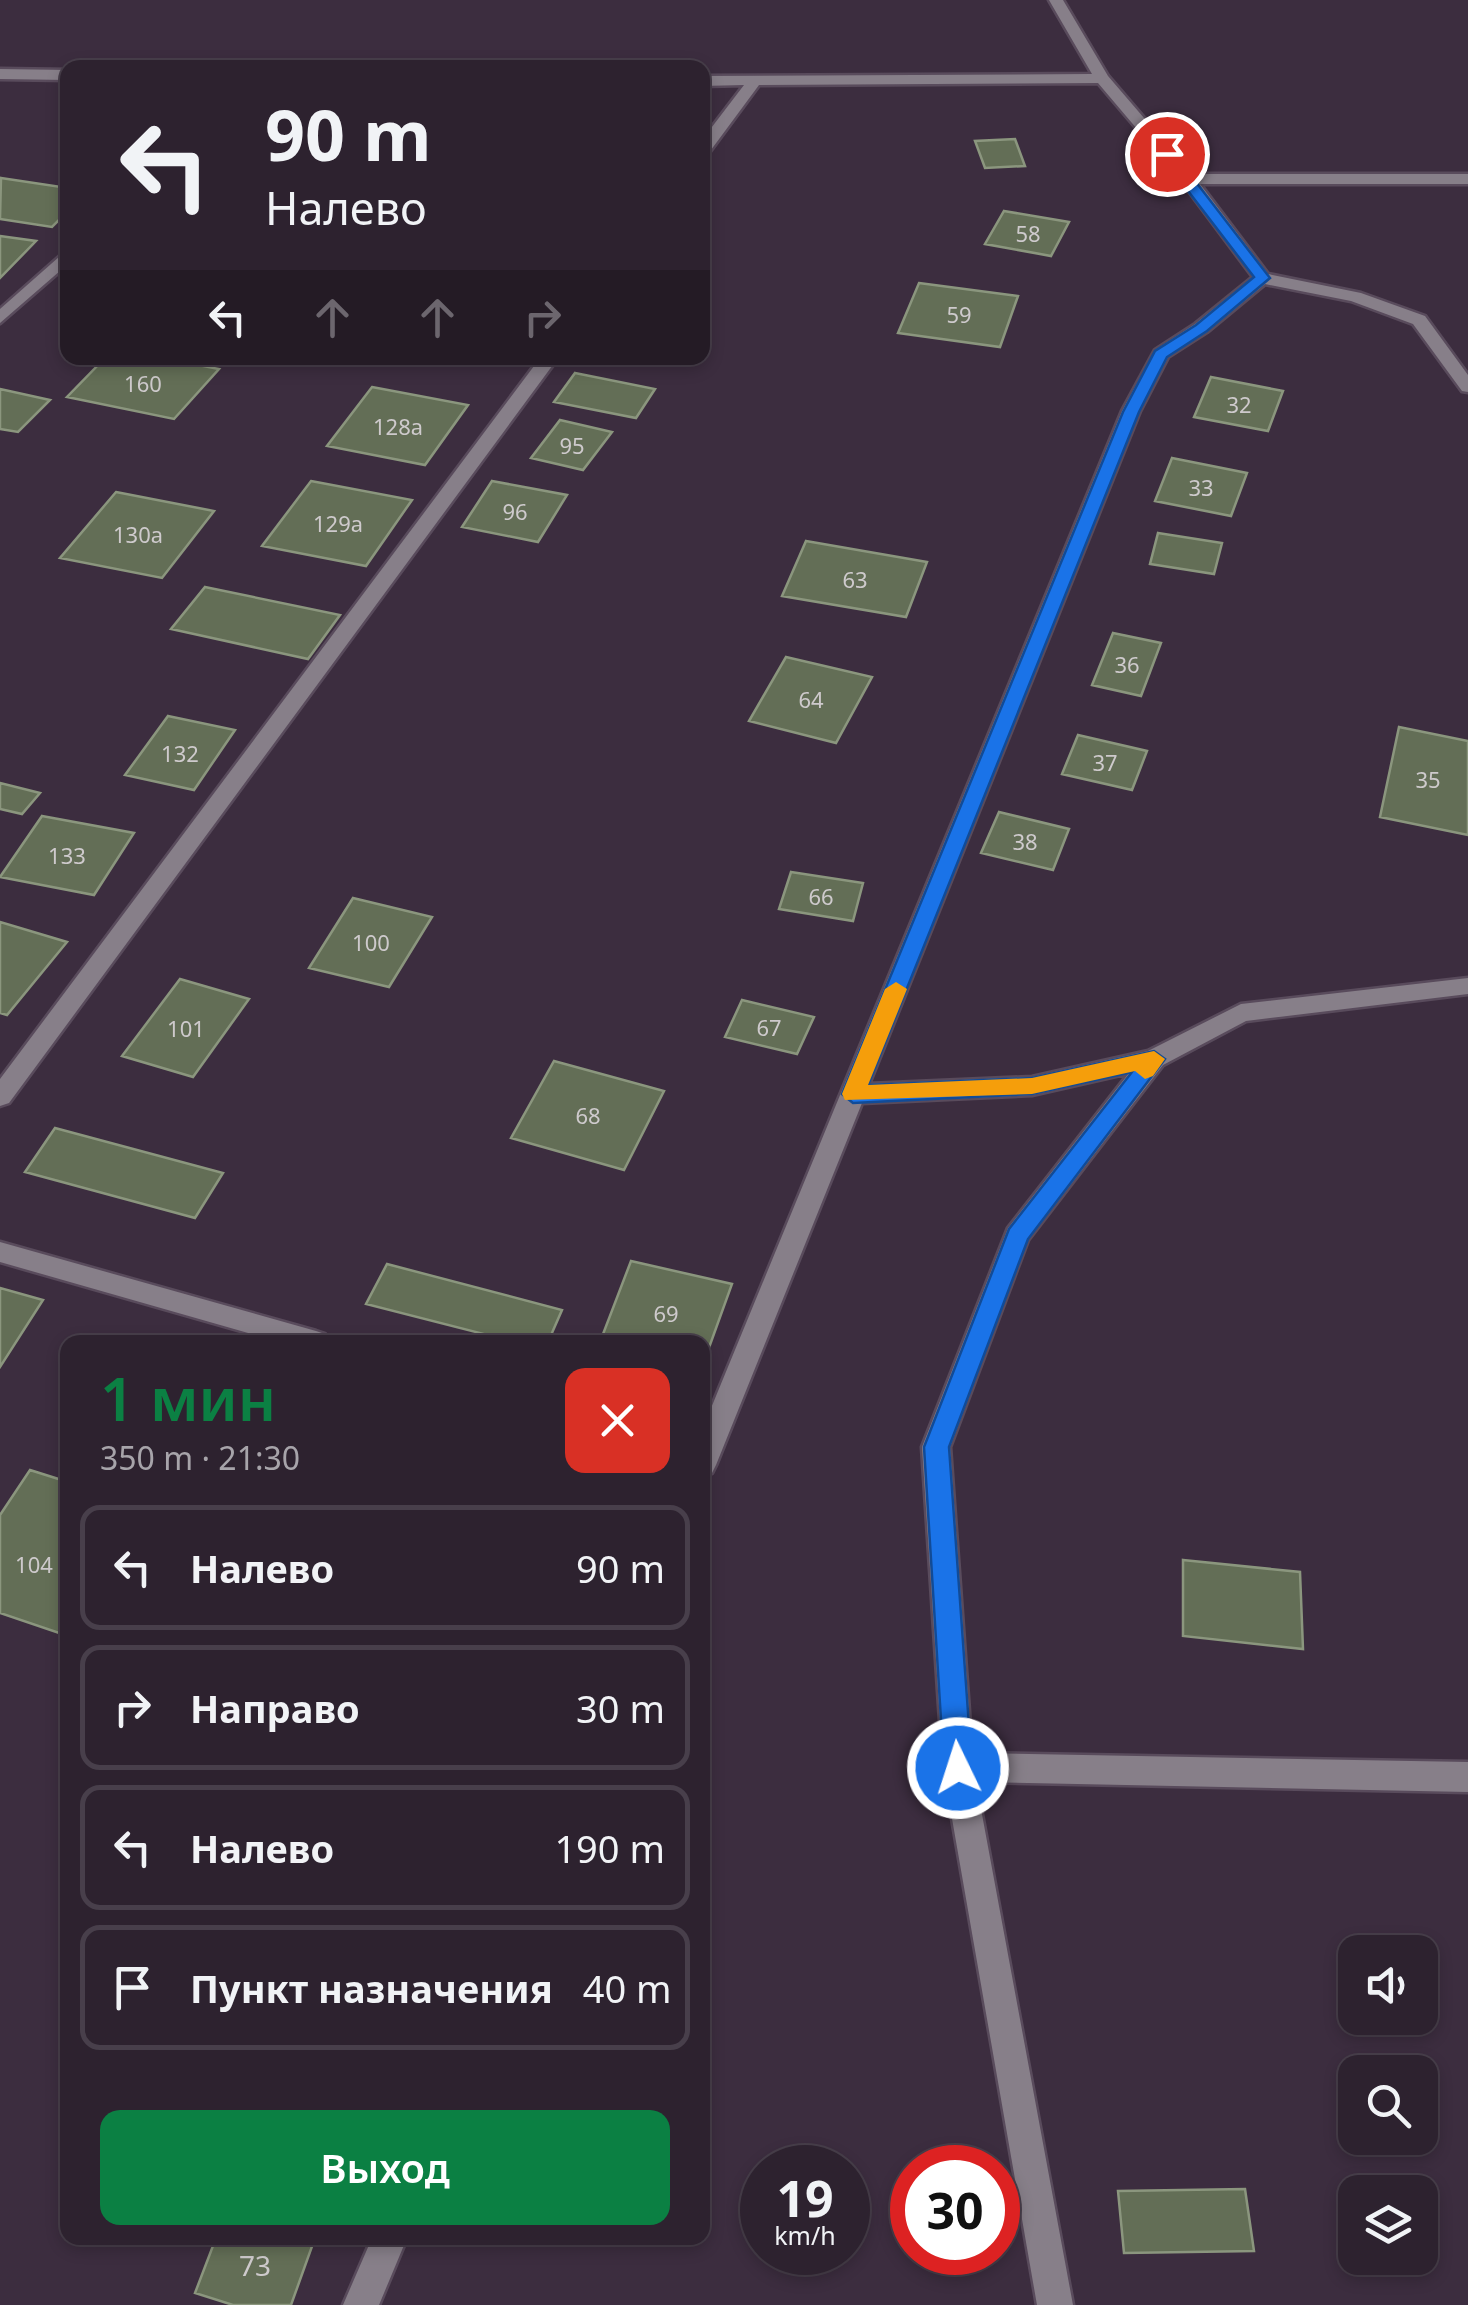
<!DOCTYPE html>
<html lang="ru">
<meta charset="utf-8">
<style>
:root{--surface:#2d222f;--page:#392f3b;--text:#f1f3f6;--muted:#a7a4aa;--line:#483f4b;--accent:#0b8043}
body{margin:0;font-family:"Noto Sans",sans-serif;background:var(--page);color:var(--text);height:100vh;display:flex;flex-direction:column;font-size:38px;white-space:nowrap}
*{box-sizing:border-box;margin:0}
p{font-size:32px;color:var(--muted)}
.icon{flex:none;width:55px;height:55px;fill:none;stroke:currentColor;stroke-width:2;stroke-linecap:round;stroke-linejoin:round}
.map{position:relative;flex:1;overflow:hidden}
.sheet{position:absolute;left:60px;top:1335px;width:650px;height:910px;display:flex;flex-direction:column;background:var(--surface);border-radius:20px;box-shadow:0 5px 15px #0003,0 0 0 2px var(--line)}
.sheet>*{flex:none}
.hud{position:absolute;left:60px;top:60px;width:650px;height:305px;border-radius:20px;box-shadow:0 5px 15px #0003,0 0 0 2px var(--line);background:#2d222f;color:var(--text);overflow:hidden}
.buttons{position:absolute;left:1338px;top:1935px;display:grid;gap:20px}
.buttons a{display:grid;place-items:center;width:100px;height:100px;border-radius:20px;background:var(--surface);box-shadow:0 5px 15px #0003,0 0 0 2px var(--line);font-size:50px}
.speed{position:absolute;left:740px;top:2145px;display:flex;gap:20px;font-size:50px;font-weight:700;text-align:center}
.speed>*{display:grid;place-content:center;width:130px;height:130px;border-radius:50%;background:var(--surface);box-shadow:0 5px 15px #0003,0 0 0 2px var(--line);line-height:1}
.speed small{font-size:25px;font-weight:400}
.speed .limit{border:15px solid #d22;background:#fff;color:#111}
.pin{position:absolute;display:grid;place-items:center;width:85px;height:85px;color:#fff;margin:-42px;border:5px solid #fff;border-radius:50%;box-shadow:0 2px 10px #0007}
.me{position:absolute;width:110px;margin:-55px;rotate:356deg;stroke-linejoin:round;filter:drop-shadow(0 0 8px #0008)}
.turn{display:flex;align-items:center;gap:35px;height:210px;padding:0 40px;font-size:45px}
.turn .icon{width:130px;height:130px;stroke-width:2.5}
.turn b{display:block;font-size:70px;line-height:85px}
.lanes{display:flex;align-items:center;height:95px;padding:0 40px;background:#0003;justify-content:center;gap:50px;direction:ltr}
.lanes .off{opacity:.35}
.round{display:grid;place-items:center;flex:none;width:105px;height:105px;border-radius:20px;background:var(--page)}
.head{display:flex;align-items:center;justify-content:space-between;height:170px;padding:0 40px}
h1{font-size:60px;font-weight:600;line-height:75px;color:var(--accent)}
.action{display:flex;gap:20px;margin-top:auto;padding:20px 40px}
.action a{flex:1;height:115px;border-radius:20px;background:var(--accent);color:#fff;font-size:40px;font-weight:600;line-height:115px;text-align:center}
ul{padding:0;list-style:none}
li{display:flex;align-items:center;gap:30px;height:125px;margin:0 20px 15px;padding:0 20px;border:5px solid var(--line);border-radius:20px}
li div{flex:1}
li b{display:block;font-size:38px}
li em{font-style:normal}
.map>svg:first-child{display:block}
</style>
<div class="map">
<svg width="1468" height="2305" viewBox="0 0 1468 2305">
<rect width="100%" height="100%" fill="#3c2d3f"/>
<path fill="#636e56" stroke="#8b967e" stroke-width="2.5" d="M1015 139 1025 166 985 168 975 141Z
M1 178 68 188V211L52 227 0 219Z
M1004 211 1069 222 1051 256 985 244Z
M0 236 36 241 0 278Z
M919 283 1018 296 1000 347 898 333Z
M105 358H162L219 369 174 419 67 397Z
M575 373 655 389 636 418 554 402Z
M1211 377 1283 391 1268 431 1194 417Z
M372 387 468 405 425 465 327 446Z
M0 389 50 400 18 432 0 429Z
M560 420 612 432 583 470 531 458Z
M1172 458 1247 473 1231 516 1155 501Z
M311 481 412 500 366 566 262 546Z
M492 481 567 495 538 542 462 527Z
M116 492 214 511 162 578 60 558Z
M1158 533 1222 543 1214 574 1150 564Z
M806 541 927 562 906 617 782 596Z
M205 587 340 615 308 659 171 629Z
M1113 633 1161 643 1141 696 1092 685Z
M786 657 872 677 836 743 749 721Z
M168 716 235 730 194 790 125 775Z
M1399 727 1468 741V835L1380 817Z
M1078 735 1147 751 1132 790 1062 774Z
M0 783 40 793 22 814 0 809Z
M999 812 1069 829 1053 870 981 853Z
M42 816 134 833 94 895 0 877Z
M791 872 863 883 853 921 779 909Z
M353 898 432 917 389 987 309 968Z
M0 922 67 942 7 1015 0 1013Z
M180 979 249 999 193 1077 122 1056Z
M742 1000 814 1017 797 1054 725 1037Z
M554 1061 664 1091 624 1170 511 1138Z
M55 1128 223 1173 195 1218 25 1172Z
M631 1261 732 1284 702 1367V1342H600Z
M387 1264 562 1310 548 1342H515L366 1304Z
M0 1288 43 1300 0 1367Z
M30 1470 68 1482V1636L0 1613V1515Z
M1183 1560 1300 1572 1303 1649 1183 1636Z
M1245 2189 1254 2251 1124 2253 1118 2191Z
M216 2238H315L291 2305H233L195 2293Z"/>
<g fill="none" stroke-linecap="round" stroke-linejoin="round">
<g stroke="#594b5c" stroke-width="5">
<path id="minor" d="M1049 0H1063L1108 76 1192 174H1468V184H1200L1268 274 1361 293 1425 316 1468 375V392L1462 391 1413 324 1351 301 1265 284 1207 332 1168 357 1140 411 869 1084 1032 1077 1148 1051 1241 1004 1468 978V994L1246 1021 1163 1065 1028 1240 950 1447 972 1753 1468 1762V1792L976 1782 1073 2305H1037L943 1767 922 1447 1008 1228 1129 1073 1032 1095 862 1103 716 1465 712 1473 702 1477V1430L1122 411 1155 350 1195 324 1253 277 1182 182 1098 83 759 85 708 154 702 156V140L744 85 702 86V76L1092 74Z
M0 69 68 70V80L0 79Z
M68 249V264L0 323V309Z
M540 358H558L9 1103 0 1106V1079Z
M0 1242 316 1331 325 1334 329 1342H280L0 1262Z
M372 2238H407L379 2305H343Z"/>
</g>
<use href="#minor" fill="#877f89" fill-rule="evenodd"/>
</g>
<path fill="#1a73e8" stroke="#114b97" stroke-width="2.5" d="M1162 151H1172L1270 278 1207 331 1167 357 1139 412 868 1085 1032 1078 1154 1051 1165 1059 1028 1239 949 1447 972 1768 968 1777 958 1781 948 1777 944 1768 924 1447 1009 1229 1132 1072 1032 1094 853 1103 842 1094 1123 412 1155 351 1196 325 1254 277 1162 157Z"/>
<path fill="#f59e0b" d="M896 982 907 989 868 1085 1032 1078 1154 1051 1165 1059 1153 1076 1145 1079 1135 1071 1032 1094 845 1100 842 1094 885 989Z"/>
<g text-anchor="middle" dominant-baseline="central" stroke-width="10" stroke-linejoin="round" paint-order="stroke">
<g font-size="22" fill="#cecacc">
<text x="1028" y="233">58</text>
<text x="959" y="314">59</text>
<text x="143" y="383">160</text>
<text x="1239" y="404">32</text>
<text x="398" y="426">128а</text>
<text x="572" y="445">95</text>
<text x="1201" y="487">33</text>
<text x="515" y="511">96</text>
<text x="338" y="523">129а</text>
<text x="138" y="534">130а</text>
<text x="855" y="579">63</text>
<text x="1127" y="664">36</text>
<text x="811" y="699">64</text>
<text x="180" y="753">132</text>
<text x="1105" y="762">37</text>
<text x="1428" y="779">35</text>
<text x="1025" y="841">38</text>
<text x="67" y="855">133</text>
<text x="821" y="896">66</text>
<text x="371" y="942">100</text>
<text x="769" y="1027">67</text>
<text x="186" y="1028">101</text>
<text x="588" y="1115">68</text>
<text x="666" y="1313">69</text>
<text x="34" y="1564">104</text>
</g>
<g font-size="28" fill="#cecacc">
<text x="255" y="2265">73</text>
</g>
</g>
</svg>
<div class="buttons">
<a><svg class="icon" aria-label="sound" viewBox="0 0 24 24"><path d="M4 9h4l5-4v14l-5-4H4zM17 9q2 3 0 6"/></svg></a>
<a><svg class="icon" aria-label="search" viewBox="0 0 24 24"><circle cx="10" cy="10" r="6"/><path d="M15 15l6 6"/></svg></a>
<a><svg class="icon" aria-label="layers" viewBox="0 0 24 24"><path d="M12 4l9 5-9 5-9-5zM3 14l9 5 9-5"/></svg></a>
</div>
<div class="speed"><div>19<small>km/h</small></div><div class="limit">30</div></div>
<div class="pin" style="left:1167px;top:154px;background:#d93025"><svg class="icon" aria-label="arrive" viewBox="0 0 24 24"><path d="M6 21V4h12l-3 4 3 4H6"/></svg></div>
<svg class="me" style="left:958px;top:1768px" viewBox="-20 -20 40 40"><circle r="17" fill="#1a73e8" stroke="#fff" stroke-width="3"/><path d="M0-11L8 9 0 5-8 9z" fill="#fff"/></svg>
<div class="hud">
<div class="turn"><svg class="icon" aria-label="left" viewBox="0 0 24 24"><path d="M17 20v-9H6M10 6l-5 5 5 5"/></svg><div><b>90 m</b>Налево</div></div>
<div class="lanes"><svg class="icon" aria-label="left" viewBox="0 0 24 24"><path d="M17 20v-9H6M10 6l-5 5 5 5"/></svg><svg class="icon off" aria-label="ahead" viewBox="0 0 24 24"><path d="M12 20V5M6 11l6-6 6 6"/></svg><svg class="icon off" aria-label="ahead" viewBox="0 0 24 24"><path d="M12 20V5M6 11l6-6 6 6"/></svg><svg class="icon off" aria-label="right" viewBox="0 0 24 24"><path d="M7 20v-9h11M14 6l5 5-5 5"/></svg></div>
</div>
<section class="sheet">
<div class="head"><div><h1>1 мин</h1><p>350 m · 21:30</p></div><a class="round" style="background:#d93025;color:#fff"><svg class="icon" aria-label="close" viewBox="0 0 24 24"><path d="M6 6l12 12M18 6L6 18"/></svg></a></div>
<ul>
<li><svg class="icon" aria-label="left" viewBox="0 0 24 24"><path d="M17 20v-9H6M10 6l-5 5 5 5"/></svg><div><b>Налево</b></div><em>90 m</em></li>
<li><svg class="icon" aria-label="right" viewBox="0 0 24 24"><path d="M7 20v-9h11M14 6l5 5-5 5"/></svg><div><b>Направо</b></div><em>30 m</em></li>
<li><svg class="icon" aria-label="left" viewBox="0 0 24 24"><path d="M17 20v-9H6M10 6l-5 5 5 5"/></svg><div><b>Налево</b></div><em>190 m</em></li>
<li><svg class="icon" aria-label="arrive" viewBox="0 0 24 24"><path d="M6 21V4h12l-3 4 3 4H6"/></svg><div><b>Пункт назначения</b></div><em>40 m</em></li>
</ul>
<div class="action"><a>Выход</a></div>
</section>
</div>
